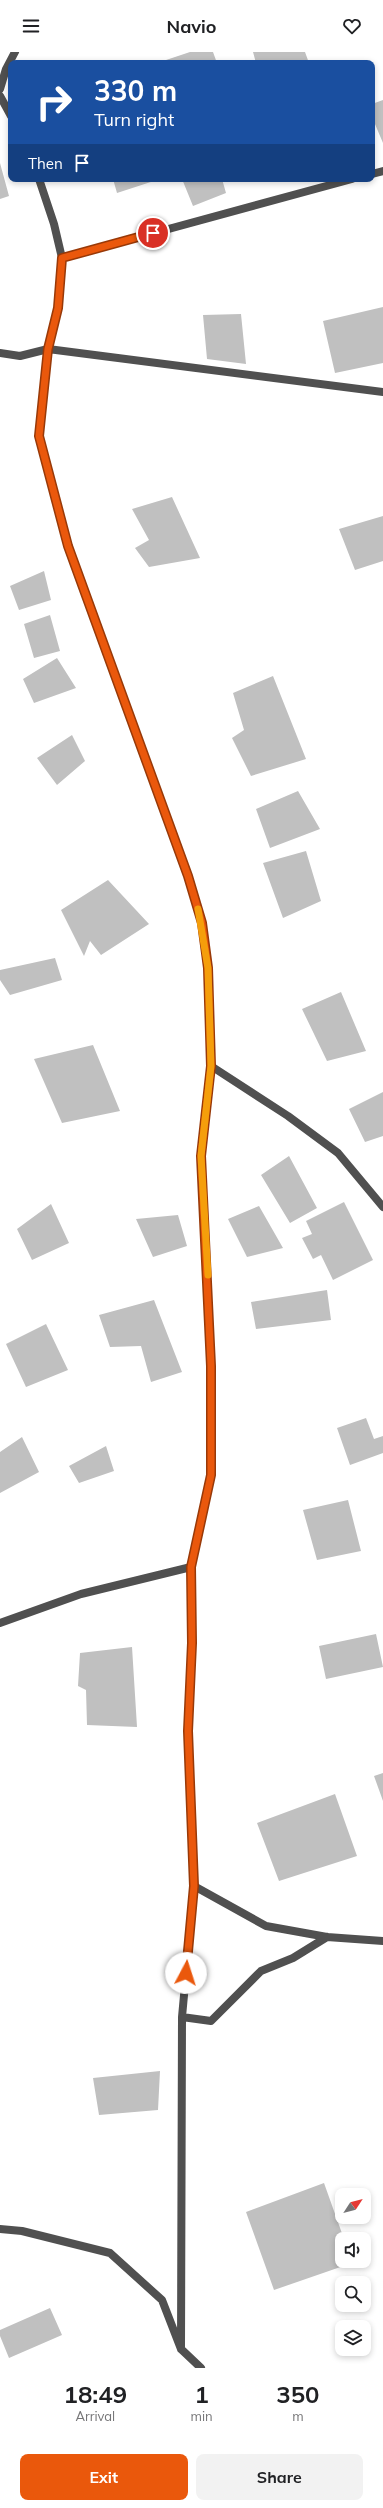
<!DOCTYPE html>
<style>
:root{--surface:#fff;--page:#f2f2f2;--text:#202124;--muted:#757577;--accent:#ea580c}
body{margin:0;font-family:Mulish,sans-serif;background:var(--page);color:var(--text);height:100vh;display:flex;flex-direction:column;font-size:15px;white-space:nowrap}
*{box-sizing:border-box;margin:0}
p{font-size:13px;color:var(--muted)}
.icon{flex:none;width:22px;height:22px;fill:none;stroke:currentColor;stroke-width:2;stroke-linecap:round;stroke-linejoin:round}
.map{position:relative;height:2316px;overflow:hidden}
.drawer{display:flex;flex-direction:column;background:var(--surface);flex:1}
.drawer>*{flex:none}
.top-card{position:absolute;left:8px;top:8px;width:367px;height:122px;border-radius:8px;box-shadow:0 2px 6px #0003;background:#1a4fa0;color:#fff;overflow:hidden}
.needle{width:26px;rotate:54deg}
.controls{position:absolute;left:335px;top:2136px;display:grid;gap:8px}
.controls a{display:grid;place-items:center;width:36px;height:36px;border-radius:8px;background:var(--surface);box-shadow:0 2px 6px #0003;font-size:20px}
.pin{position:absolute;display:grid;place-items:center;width:34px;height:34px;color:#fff;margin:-17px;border:2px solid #fff;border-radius:50%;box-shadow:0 1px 4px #0007}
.me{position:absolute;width:44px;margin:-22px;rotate:5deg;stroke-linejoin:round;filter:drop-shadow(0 0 3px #0008)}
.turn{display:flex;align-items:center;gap:14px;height:84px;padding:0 20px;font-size:18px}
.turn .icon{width:52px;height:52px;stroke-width:2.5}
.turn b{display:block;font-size:28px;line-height:34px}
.then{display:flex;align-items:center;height:38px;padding:0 20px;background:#0003;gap:8px;font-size:15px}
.eta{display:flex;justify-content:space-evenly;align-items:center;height:68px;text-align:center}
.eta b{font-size:24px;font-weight:700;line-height:28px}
.primary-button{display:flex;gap:8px;margin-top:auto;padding:8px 20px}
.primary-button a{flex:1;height:46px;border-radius:8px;background:var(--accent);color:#fff;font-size:16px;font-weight:700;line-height:46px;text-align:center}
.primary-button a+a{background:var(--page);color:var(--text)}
header{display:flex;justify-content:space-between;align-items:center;height:52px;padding:0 20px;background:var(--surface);font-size:18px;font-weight:700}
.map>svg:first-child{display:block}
</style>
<header><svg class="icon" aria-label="menu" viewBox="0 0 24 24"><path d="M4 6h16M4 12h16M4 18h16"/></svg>Navio<svg class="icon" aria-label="heart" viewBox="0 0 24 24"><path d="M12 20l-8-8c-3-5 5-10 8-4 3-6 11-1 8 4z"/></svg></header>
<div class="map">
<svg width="383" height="2316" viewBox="0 0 383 2316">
<rect width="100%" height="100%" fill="#fff"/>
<path fill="#c0c0c0" d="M190 0H213L217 11H157Z
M253 0H305L309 11H256Z
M383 48V91L372 65V52Z
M0 111 9 144 0 147Z
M113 127H160L117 141Z
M182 127H222L226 141 193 154Z
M383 255V311L335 321 323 269Z
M241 262 246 312 207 307 203 263Z
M172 445 200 506 149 515 135 496 149 488 132 457Z
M383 464V509L355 518 339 477Z
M44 519 51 548 19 558 10 534Z
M50 563 60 599 34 606 24 572Z
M57 606 76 636 34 651 23 627Z
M273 624 306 707 251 724 232 686 244 678 233 641Z
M72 683 85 709 57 733 37 706Z
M298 739 320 777 270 796 256 757Z
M306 799 321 849 283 866 263 811Z
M108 828 149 872 101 903 90 889 84 904 61 858Z
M55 906 62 928 10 943 0 928V918Z
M341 940 366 999 327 1009 302 957Z
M93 993 120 1059 62 1071 34 1007Z
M383 1040V1084L365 1090 349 1057Z
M289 1104 317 1156 290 1171 261 1123Z
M344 1150 373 1208 333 1228 321 1203 313 1207 302 1186 312 1182 306 1169Z
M51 1152 69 1191 32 1208 17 1177Z
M259 1154 283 1196 247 1205 228 1167Z
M178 1163 187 1194 153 1205 136 1167Z
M327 1238 331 1268 256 1277 251 1250Z
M154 1248 182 1320 151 1330 141 1294 110 1295 99 1263Z
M46 1272 68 1318 26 1335 6 1292Z
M366 1366 374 1387 383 1384V1401L350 1413 337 1376Z
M22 1385 39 1420 0 1441V1400Z
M106 1394 114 1419 79 1431 69 1414Z
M348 1448 361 1499 317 1508 303 1458Z
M376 1582 383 1615 326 1627 319 1594Z
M132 1595 137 1675 87 1673 86 1638 78 1634 80 1601Z
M383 1721V1749L374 1724Z
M335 1742 357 1804 279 1829 257 1771Z
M160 2019 158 2058 99 2063 93 2026Z
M324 2131 344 2187H342V2209L352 2211 274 2238 246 2160Z
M50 2256 62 2283 9 2306 0 2284V2278Z"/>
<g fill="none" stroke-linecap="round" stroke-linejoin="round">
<path stroke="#505050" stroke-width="8" d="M0 37 6 17 15 0
M0 44 11 64
M372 122 383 119
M39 127 54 172 62 206 58 256 48 297 39 384 68 494 188 824 202 871 208 916 211 1014 288 1064 338 1101 383 1155
M62 206 352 127
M0 301 20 304 48 297 383 340
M0 1571 81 1542 191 1515
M194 1834 266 1874 327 1885 383 1889
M182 1965 211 1969 261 1919 293 1906 327 1885
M0 2177 22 2179 110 2201 162 2248 181 2297 201 2316
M181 2297 182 1965 194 1834 188 1679 192 1591 191 1515 211 1423V1314L201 1104 211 1014"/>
</g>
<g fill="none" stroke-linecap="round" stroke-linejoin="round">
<g stroke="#983908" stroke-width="10">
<path id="route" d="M153 181 62 206 58 256 48 297 39 384 68 494 188 824 202 871 208 916 211 1014 201 1104 211 1314V1423L191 1515 192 1591 188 1679 194 1834 186 1921"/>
</g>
<use href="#route" stroke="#ea580c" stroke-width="7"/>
<path stroke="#f59e0b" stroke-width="7" d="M198 857 208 916 211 1014 201 1104 208 1223"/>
</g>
</svg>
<div class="controls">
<a><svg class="needle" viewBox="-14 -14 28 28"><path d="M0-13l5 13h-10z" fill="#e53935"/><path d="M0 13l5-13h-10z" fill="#757577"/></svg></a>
<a><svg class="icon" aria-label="sound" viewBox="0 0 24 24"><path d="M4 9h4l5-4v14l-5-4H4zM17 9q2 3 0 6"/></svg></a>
<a><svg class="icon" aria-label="search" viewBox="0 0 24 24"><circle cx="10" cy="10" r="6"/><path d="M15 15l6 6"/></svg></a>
<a><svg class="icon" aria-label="layers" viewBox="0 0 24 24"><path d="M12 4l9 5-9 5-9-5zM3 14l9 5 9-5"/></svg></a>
</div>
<div class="pin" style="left:153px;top:181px;background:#d93025"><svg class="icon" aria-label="arrive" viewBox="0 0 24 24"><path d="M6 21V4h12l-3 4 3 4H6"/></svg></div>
<svg class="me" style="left:186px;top:1921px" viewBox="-20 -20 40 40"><circle r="19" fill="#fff"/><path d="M0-13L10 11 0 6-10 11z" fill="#ea580c"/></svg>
<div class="top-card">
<div class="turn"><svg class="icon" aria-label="right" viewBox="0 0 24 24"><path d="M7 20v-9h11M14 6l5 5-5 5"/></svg><div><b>330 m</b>Turn right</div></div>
<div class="then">Then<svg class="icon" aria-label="arrive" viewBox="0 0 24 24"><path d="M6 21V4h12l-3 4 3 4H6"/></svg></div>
</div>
</div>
<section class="drawer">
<div class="eta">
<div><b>18:49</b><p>Arrival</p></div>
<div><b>1</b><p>min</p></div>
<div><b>350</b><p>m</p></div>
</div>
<div class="primary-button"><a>Exit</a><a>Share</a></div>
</section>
